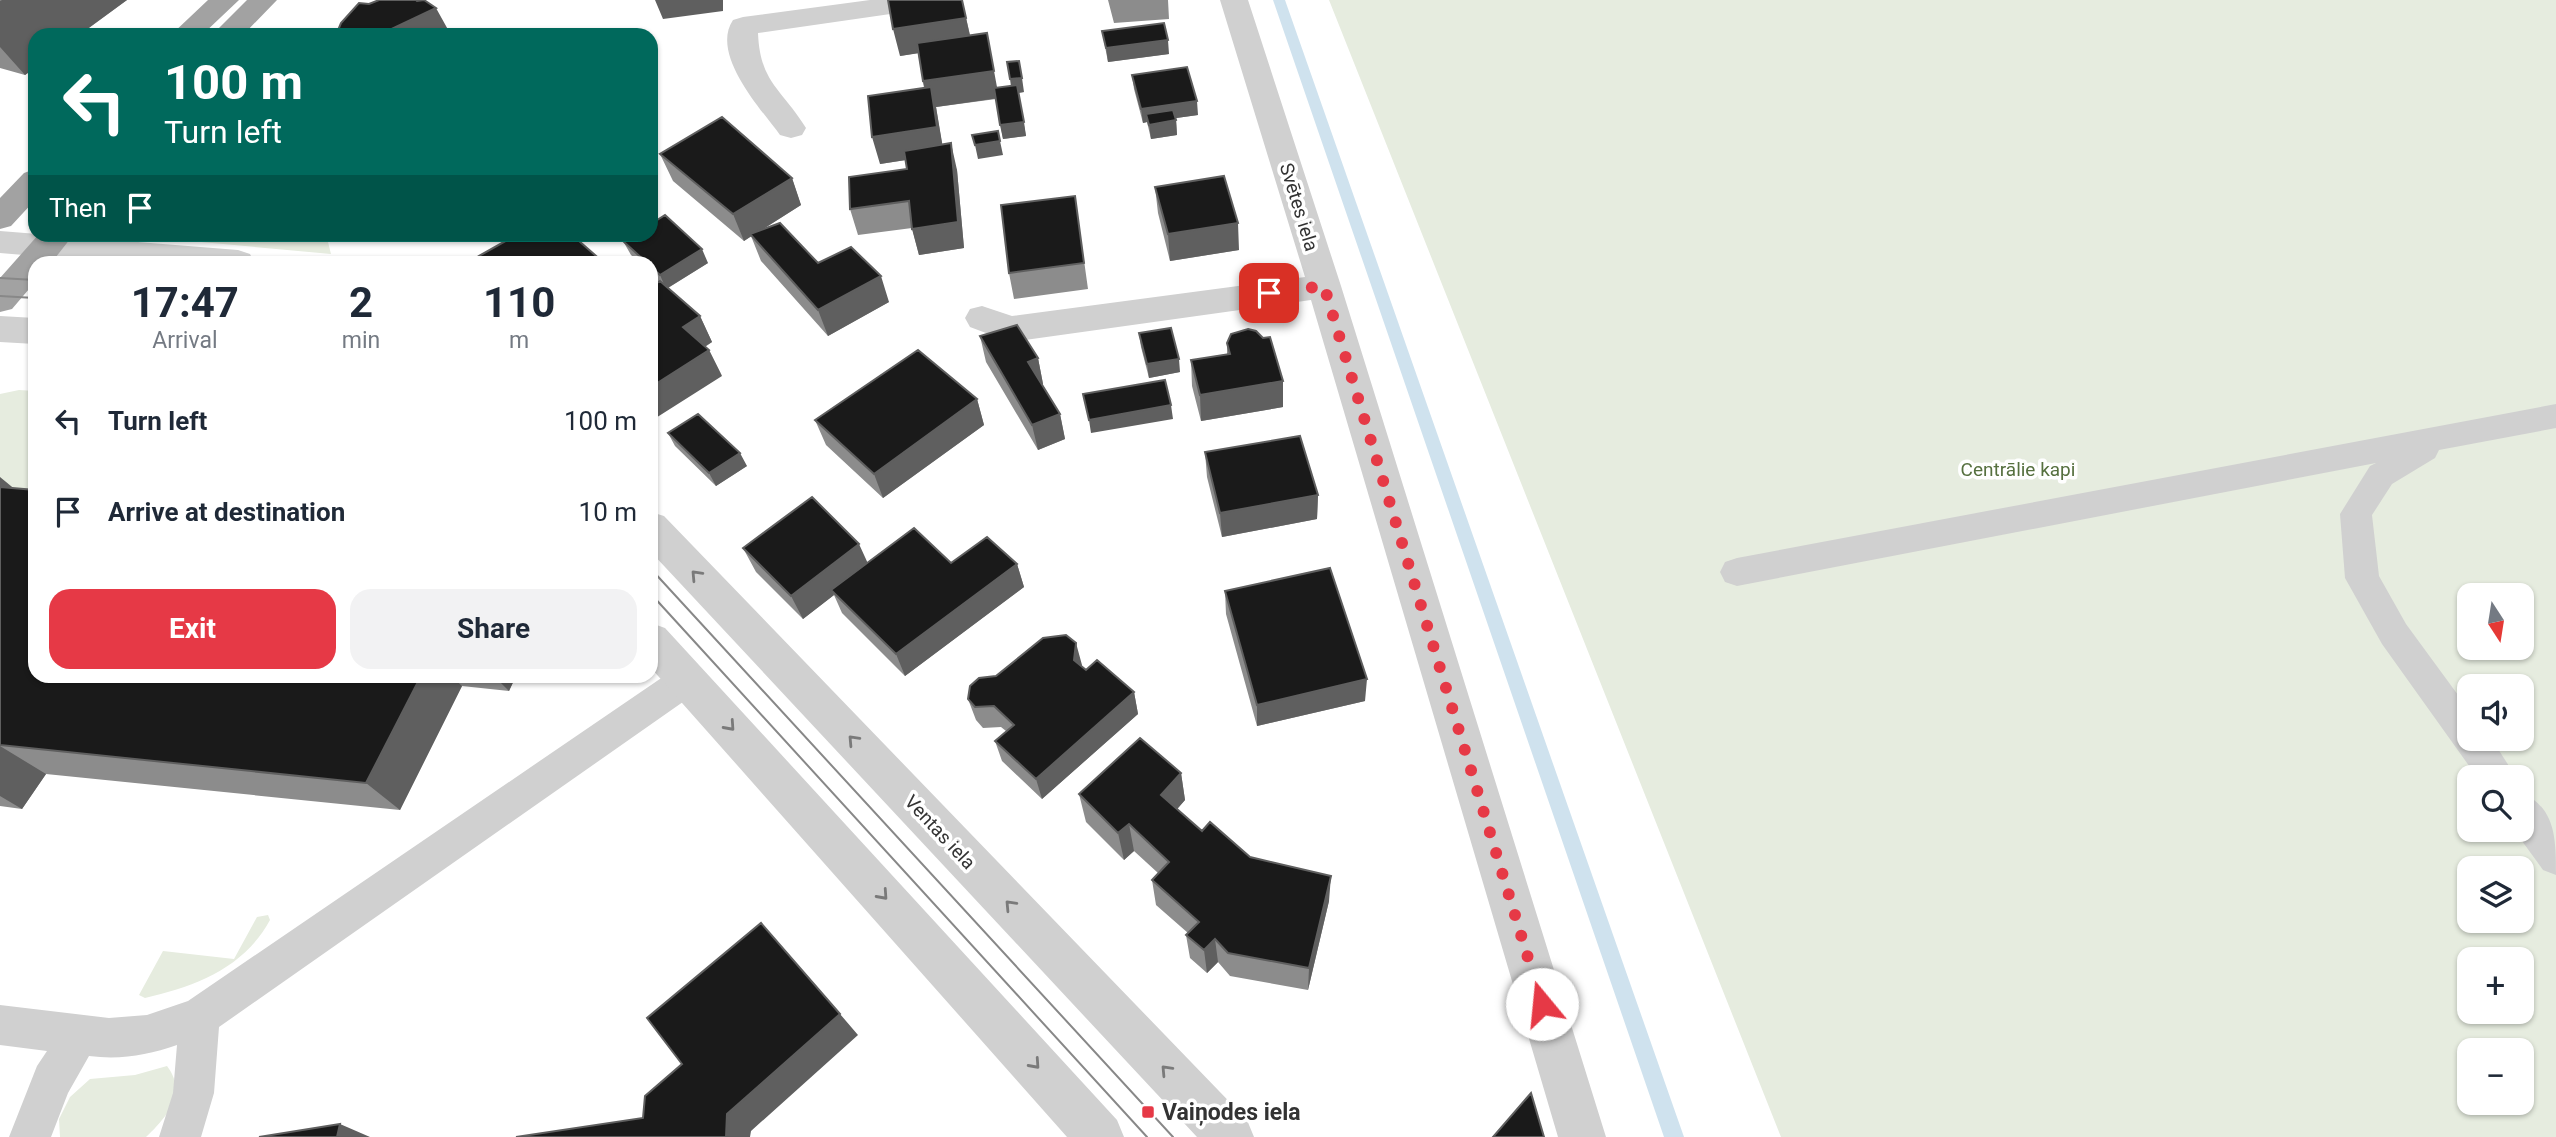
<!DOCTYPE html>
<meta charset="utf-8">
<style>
:root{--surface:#fff;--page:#f2f2f3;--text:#1f2937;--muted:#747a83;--accent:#e63946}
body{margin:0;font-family:Roboto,sans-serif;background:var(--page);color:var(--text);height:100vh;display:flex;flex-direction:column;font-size:26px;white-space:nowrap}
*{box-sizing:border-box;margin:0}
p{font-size:23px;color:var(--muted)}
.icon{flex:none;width:38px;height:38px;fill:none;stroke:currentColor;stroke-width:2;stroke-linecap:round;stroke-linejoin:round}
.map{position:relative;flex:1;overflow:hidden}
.panel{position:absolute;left:28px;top:256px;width:630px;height:427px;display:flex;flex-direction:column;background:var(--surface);border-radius:21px;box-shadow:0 2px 5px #0004}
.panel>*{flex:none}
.banner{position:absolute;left:28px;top:28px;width:630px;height:214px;border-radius:21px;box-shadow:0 2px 5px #0004;background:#00695c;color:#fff;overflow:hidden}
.needle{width:46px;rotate:168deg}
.fabs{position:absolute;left:2457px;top:583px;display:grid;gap:14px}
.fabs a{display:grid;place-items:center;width:77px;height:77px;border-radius:14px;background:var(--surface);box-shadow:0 2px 5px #0004;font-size:35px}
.pin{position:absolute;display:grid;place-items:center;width:60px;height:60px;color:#fff;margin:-30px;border-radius:14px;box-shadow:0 4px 10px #0006}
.me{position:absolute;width:77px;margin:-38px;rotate:343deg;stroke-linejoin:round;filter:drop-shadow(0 0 5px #0008)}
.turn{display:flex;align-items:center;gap:24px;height:147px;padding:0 21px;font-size:32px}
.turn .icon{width:91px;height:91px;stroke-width:2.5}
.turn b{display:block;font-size:49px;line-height:60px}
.then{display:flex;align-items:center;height:66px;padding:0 21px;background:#0003;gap:14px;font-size:26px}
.eta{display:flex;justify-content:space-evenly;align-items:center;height:119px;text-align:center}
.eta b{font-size:42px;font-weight:700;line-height:49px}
.primary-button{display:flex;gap:14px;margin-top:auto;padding:14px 21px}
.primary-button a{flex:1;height:80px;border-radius:21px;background:var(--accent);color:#fff;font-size:28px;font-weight:700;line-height:80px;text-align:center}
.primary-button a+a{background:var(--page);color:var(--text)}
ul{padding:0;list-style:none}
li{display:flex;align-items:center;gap:21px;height:91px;padding:0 21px}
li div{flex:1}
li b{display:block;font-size:26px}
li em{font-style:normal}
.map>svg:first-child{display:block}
</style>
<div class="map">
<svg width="2556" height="1137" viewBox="0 0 2556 1137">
<rect width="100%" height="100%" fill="#fff"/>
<path fill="#e6ecdf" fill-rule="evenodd" d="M1329 0H2556V1137H1781ZM2469 595H2522V648H2469ZM2469 686H2522V738H2469ZM2469 777H2522V830H2469ZM2469 868H2522V920H2469ZM2469 959H2522V1012H2469ZM2469 1050H2522V1102H2469Z
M244 234 328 242 331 254 168 239 172 235Z
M19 390 35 391V520L0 501V394Z
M268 915 270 920C244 968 196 986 145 998L139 995 163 951 234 959 257 917Z
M167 1066C188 1093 166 1118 146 1137H60L59 1119 70 1097 90 1079 135 1075Z"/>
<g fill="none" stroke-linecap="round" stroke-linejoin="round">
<path fill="#cfe2ee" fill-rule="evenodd" d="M1273 0H1285L1684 1137H1664Z"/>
<path fill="#d0d0d0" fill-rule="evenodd" d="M2556 404V428L2439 450 2435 458 2392 484 2372 515 2379 576 2406 624 2469 710V738H2491L2516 777H2477L2382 644 2345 578 2340 514 2370 466 2376 463 1737 586 1725 582 1720 572 1725 562 1737 558Z
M688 664 700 668 706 679 700 690 219 1027 214 1093 201 1137H159L173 1093 177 1045C148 1055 121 1060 89 1056L68 1093 51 1137H9L37 1066 47 1051 0 1045V1005L109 1018 147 1015 188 1001 676 668Z
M2522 793C2556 808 2556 840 2556 875L2543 870 2514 830H2522Z"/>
<path fill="#d0d0d0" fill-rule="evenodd" d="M870 0H946L942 6 932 8 758 33C760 83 782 89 806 128L802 135 791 138 780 135C761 109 710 54 733 20L743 17Z
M1220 0H1248L1341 286 1606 1137H1558L1311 300 1010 342 970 327 965 318 970 309 982 306 1012 316 1305 277Z
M0 231 238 250 250 254 254 262H107L0 253Z
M0 316 35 318V344L0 342Z
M651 512 664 516 1247 1120 1254 1137H1197L651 552Z
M651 623 665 628 1117 1120 1124 1137H1067L651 668Z"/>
<path fill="#a2a2a2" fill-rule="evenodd" d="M208 0H239L202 35H171Z
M247 0H277L243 35H212Z
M35 169V200L11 226 0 229V198L24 173Z
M39 234H74L52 262H35V282L12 309 0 312V278Z"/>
<path stroke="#888" stroke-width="2" d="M0 278 35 280
M0 296 35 298
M651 569 1173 1137
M651 594 1147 1137"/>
</g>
<path fill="#8c8c8c" d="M0 0H127L25 75 0 68Z
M962 0 970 35 997 88 1024 92 1018 93 1026 136 1003 139 996 99 936 107 942 144 957 170 964 248 919 255 912 228 858 235 850 209 907 169 906 160 880 164 924 88 918 53 900 56Z
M1108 0H1168L1169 19 1114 23Z
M1102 31 1169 54 1108 62Z
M1132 75 1198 115 1176 118 1177 135 1151 139 1147 122 1143 123 1134 89Z
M660 154 792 178 801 205 760 231 889 302 828 336 761 261 751 236 744 241 673 181Z
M1155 187 1239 250 1170 261 1158 213Z
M1075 196 1088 289 1014 299 1009 273Z
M623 241 708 263 668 288 700 316 712 342 705 347 709 350 722 376 659 282 651 274V262H639L631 255Z
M1139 333 1180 372 1149 378 1141 347Z
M980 336 1038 358 1043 384H1042L1060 414 1065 439 1038 450 986 362Z
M1227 343 1283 381V407L1201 421 1192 386 1191 360 1227 354Z
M977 399 984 425 883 498 826 445 815 420Z
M668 433 747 466 716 486 675 446Z
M1205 452 1318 495 1317 519 1222 537 1207 477Z
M0 477 35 676H516L509 691 462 686 400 810 46 774 22 809 0 806Z
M743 548 867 563 1017 564 1024 587 905 676 842 613 834 595 803 619 756 572Z
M1225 591 1365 701 1257 726 1226 614Z
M1081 666 1086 670 1134 692 1138 714 1042 799 1002 761 995 741 1006 731 1001 727 983 728 976 720 968 699 996 676Z
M1181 773 1185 800 1177 809 1202 831 1329 901 1308 990 1230 976 1218 962 1207 973 1190 958 1186 935 1188 933 1156 905 1152 880 1158 873 1134 851 1124 860 1086 822 1079 794Z"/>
<path fill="#5f5f5f" d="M2 0H127L79 35H35V68L25 75 0 47V1Z
M655 0H723V11L663 19Z
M436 8 451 35H379Z
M966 18 972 45 900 56 893 29Z
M987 33 999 98 936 107 944 154 880 164 872 137 929 108 923 81Z
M1168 40 1169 54 1108 62 1106 48Z
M1022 78 1024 92 1012 94 1010 79Z
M1197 101 1198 115 1148 122 1146 114 1147 122 1143 123 1141 109Z
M1176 120 1177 135 1151 139 1149 125Z
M1024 122 1026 136 1003 139 1000 125Z
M1000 141 1003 155 978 159 975 145Z
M951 143 957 170 964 248 919 255 912 229Z
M792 178 801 205 744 241 733 214Z
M1238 223 1239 250 1170 261 1168 234Z
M702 249 708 263 666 289 660 275Z
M881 276 889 302 828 336 818 310Z
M700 316 712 342 696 352 683 327Z
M709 350 722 376 651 421V387Z
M1038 358 1043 384 1034 388 1028 362Z
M1179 359 1180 372 1149 378 1147 364Z
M1283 381V407L1201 421 1200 395Z
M977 399 984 425 883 498 874 474Z
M1171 405 1173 419 1091 433 1089 420Z
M1060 414 1065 439 1038 450 1032 425Z
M740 453 747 466 716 486 709 473Z
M0 477 34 505 0 500Z
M1318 495 1317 519 1222 537 1220 513Z
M859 544 870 568 831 590 834 595 803 619 791 596Z
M1017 564 1024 587 905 676 896 654Z
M1076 643 1082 665 1079 682 1074 660Z
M421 676H451L462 686 400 810 366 783Z
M494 676H516L509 691Z
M1367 679 1365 701 1257 726V705Z
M1134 692 1138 714 1042 799 1036 779Z
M0 746 46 774 22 809 0 796Z
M1181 773 1185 800 1166 822 1161 795Z
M1129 824 1134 851 1124 860 1118 833Z
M1331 876 1329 901 1308 990 1309 968Z
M1215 939 1218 962 1207 973 1204 950Z
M840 1014 858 1035 751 1131 750 1137H726L727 1114Z
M340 1124 370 1137H337Z"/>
<path fill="#1a1a1a" stroke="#5f5f5f" stroke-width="2" d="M379 0H416L417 1 424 0 436 8 379 35H336L341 23 359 3 369 4Z
M888 0H962L966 18 893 29Z
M1164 23 1168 40 1106 48 1102 31Z
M987 33 994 71 923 81 917 43Z
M1019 61 1022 78 1010 79 1007 62Z
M1187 67 1197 101 1141 109 1132 75Z
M1017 85 1024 122 1000 125 994 88Z
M931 87 937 127 872 137 868 96Z
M1173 110 1176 120 1149 125 1146 114Z
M722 117 792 178 733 214 660 154Z
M998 131 1000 141 975 145 972 135Z
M951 143 958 222 912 229 909 201 850 209 849 177 907 169 904 151Z
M1224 176 1238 223 1168 234 1155 187Z
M1075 196 1084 263 1009 273 1001 205Z
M665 215 702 249 660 275 651 267V262H646L623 241 634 234H651V224Z
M780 223 818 263 851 247 881 276 818 310 750 234Z
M518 234H571L603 262H486L479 256Z
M660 281 700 316 683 327 709 350 651 387V287Z
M1017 325 1038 358 1028 362 1060 414 1032 425 980 336Z
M1171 328 1179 359 1147 364 1139 333Z
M1248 329 1256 331 1263 338 1270 337 1283 381 1200 395 1191 360 1230 354 1227 343 1231 334Z
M918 350 977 399 874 474 815 420Z
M1165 380 1171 405 1089 420 1083 394Z
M698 414 740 453 709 473 668 433Z
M1300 436 1318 495 1220 513 1205 452Z
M0 487 35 490V676H421L366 783 0 745Z
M812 497 859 544 791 596 743 548Z
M914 528 951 563 987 537 1017 564 896 654 831 590Z
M1330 568 1367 679 1257 705 1225 591Z
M1066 635 1076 643 1074 660 1086 670 1097 660 1134 692 1036 779 995 741 1014 725 994 706 975 707 968 699 970 686 979 678 996 676 1043 638Z
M1140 738 1181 773 1161 795 1202 831 1210 822 1250 857 1331 876 1309 968 1228 953 1215 939 1204 950 1186 935 1199 922 1152 880 1169 862 1129 824 1118 833 1079 794Z
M761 923 840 1014 727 1114 726 1137H516L643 1118 645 1096 682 1064 647 1018Z
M1531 1093 1544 1137H1493Z
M340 1124 337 1137H259Z"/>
<defs><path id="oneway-chevron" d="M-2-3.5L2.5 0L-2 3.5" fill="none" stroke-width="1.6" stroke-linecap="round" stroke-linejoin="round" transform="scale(1.75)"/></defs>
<g stroke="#7a7a7a">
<use href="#oneway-chevron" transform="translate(696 575) rotate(-133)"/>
<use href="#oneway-chevron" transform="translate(730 726) rotate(48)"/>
<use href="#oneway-chevron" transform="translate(853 740) rotate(-133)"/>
<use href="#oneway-chevron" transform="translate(883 895) rotate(48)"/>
<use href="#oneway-chevron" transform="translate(1010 905) rotate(-133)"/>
<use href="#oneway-chevron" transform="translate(1035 1064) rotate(48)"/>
<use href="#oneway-chevron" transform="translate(1166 1070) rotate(-133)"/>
</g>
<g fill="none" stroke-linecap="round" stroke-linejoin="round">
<path stroke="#e63946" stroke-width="12" stroke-dasharray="0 21.6" d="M1269 293 1324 286 1542 1004"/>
</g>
<rect fill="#e63946" stroke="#fff" stroke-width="2.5" x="1141" y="1105" width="14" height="14" rx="3.5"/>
<g text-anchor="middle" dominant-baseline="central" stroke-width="7" stroke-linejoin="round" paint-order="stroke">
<g font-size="19" fill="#333" stroke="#fff">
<text transform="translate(1299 207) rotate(73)">Svētes iela</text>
<text transform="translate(940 832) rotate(47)">Ventas iela</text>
</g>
<g font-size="19" fill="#56703f" stroke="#fff">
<text x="2018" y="469">Centrālie kapi</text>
</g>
<g font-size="23" font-weight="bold" fill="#333" stroke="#fff" text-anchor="start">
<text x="1162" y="1112">Vaiņodes iela</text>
</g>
</g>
</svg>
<div class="fabs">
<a><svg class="needle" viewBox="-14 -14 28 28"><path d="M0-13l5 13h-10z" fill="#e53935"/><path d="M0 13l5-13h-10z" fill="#747a83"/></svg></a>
<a><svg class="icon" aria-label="sound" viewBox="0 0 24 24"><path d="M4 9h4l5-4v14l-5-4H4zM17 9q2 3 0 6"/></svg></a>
<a><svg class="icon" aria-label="search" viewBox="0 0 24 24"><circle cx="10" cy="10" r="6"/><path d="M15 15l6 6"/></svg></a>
<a><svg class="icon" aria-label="layers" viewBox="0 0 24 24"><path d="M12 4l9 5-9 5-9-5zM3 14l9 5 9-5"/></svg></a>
<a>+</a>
<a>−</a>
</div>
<div class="pin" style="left:1269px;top:293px;background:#d93025"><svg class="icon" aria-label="arrive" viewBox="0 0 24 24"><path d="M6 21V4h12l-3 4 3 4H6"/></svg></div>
<svg class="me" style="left:1542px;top:1004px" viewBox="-20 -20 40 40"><circle r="19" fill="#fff"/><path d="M0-13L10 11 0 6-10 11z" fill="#e63946"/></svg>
<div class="banner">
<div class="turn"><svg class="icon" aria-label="left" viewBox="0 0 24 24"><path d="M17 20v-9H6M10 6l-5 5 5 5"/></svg><div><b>100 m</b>Turn left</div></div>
<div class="then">Then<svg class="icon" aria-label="arrive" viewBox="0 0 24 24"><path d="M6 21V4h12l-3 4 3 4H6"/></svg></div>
</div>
<section class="panel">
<div class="eta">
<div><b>17:47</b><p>Arrival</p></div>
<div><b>2</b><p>min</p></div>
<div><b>110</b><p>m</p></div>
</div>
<ul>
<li><svg class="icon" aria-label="left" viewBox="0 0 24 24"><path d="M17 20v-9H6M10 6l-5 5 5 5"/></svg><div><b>Turn left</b></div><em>100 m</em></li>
<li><svg class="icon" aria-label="arrive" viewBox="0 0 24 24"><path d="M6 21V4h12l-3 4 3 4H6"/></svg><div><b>Arrive at destination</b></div><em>10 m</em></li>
</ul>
<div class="primary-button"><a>Exit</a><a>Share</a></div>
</section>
</div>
